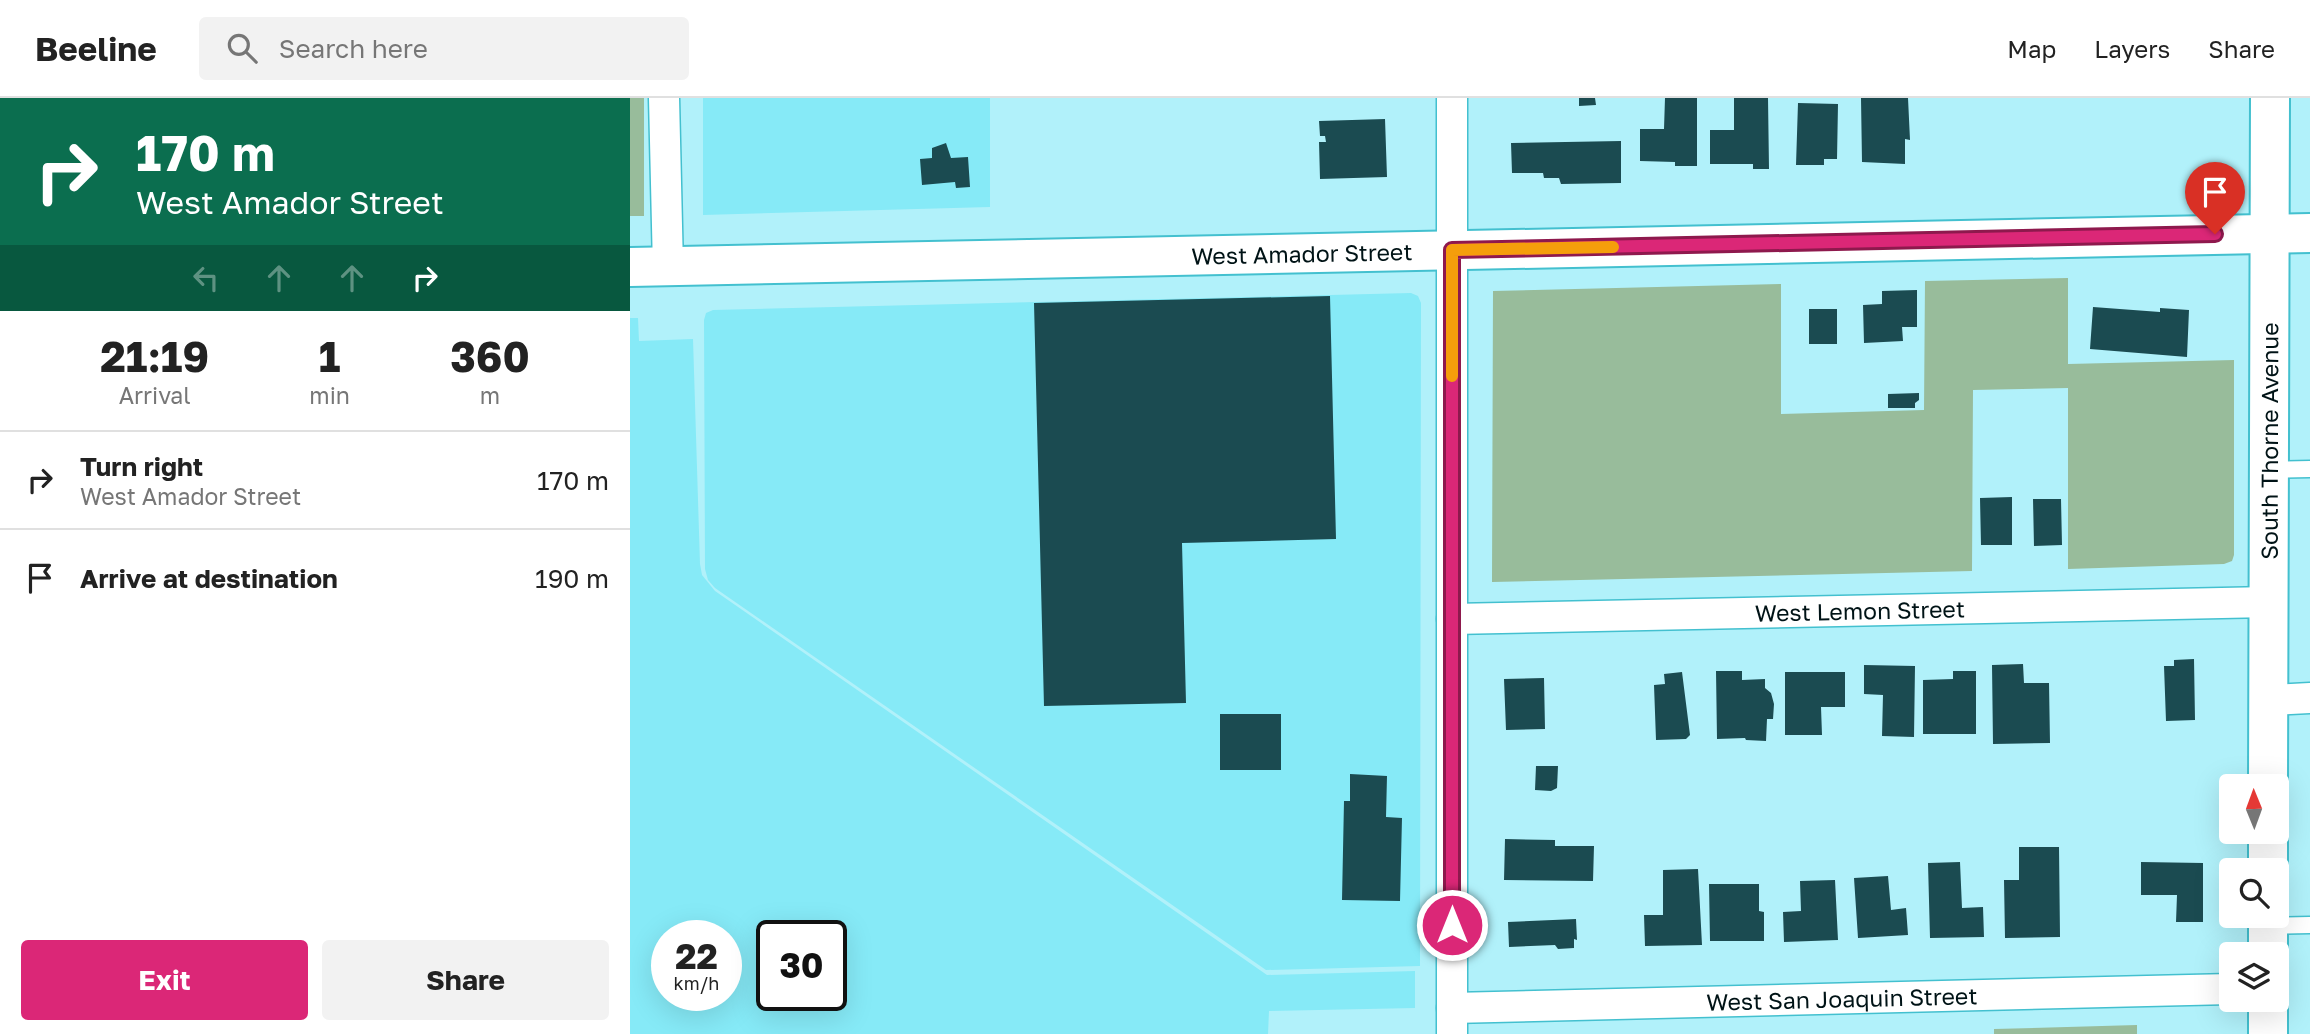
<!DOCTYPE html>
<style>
:root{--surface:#fff;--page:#f2f2f2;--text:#222;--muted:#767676;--line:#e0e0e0;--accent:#db2777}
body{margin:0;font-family:"Golos Text",sans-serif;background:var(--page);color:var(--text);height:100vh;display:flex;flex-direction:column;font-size:26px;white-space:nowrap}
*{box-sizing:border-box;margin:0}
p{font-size:23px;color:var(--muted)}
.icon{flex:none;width:38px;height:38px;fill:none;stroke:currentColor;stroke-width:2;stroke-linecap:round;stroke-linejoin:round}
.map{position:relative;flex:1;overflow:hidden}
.side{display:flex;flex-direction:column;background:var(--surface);width:630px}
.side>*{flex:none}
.hud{background:#0b6e4f;color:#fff;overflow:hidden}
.needle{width:46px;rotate:359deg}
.buttons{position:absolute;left:1589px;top:676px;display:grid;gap:14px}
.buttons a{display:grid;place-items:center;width:70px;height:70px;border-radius:7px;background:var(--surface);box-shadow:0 7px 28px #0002;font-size:35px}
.speed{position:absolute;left:21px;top:822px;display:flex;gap:14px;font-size:35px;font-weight:700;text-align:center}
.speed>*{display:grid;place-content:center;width:91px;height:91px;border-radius:50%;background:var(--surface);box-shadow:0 7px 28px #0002;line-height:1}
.speed small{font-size:18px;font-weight:400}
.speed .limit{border:4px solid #111;border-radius:10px;background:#fff;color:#111}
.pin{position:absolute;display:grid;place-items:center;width:60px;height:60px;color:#fff;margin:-72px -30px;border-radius:50% 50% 50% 0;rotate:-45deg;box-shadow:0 0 7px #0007}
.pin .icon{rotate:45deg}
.me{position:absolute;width:77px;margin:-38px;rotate:0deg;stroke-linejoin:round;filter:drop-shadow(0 0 5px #0008)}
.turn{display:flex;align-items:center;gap:24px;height:147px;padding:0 21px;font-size:32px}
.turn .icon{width:91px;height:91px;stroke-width:2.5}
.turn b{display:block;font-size:49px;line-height:60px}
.lanes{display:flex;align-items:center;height:66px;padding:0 21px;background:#0003;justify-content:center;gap:35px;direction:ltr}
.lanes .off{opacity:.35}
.eta{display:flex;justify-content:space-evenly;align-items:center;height:119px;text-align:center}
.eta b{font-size:42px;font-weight:700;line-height:49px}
.action{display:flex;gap:14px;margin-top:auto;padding:14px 21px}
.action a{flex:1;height:80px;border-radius:7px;background:var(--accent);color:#fff;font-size:28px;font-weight:700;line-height:80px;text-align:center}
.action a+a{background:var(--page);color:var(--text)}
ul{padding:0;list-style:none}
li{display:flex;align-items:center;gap:21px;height:98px;padding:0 21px;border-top:2px solid var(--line)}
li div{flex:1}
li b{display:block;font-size:26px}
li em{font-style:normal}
header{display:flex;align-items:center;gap:42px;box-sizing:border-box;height:98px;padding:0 35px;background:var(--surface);border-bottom:2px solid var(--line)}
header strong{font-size:33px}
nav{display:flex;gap:38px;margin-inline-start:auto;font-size:24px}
.search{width:490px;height:63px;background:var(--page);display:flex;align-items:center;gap:18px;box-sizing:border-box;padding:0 24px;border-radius:7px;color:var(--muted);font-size:26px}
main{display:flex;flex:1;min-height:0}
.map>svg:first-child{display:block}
</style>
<header>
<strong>Beeline</strong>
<div class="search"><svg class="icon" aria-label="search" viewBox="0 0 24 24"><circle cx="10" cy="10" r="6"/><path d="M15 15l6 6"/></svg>Search here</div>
<nav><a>Map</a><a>Layers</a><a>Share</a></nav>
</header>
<main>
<section class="side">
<div class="hud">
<div class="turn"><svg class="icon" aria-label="right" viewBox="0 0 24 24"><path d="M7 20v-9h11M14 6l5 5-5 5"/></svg><div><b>170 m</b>West Amador Street</div></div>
<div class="lanes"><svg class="icon off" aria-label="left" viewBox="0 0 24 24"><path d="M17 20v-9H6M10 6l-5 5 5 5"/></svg><svg class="icon off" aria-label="ahead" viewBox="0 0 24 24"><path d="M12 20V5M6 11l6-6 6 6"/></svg><svg class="icon off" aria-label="ahead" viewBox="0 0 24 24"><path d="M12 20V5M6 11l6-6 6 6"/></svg><svg class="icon" aria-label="right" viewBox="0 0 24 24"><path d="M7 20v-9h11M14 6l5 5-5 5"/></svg></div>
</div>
<div class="eta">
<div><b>21:19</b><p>Arrival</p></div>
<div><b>1</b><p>min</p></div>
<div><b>360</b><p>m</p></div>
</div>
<ul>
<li><svg class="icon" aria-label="right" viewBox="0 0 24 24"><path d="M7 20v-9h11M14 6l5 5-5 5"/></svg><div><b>Turn right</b><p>West Amador Street</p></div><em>170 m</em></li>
<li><svg class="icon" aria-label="arrive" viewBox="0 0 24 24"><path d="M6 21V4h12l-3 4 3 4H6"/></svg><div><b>Arrive at destination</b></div><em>190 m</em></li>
</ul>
<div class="action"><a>Exit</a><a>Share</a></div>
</section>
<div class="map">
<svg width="1680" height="936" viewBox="0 0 1680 936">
<rect width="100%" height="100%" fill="#b1f1fa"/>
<path fill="#86eaf7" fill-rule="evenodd" d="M73 0H360V109L73 117Z
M781 195 788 198 791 205 790 868 636 872 85 490 78 482 75 471 74 222 76 215 83 212Z
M0 220H8L9 243 63 241 70 466 72 477 85 493 637 877 785 873V910L639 913 638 936H0ZM37 838H96V898H37ZM201 838V898H142V838Z"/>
<path fill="#98bc9b" d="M0 0H14V118H0Z
M1438 180V266L1604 262V457L1602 463 1594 466 1438 471V290L1343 292 1342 473 862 484 863 193 1151 186V316L1294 312 1295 183Z
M1507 927V936H1364V931Z"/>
<path fill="#1b4b51" d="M949 0H965L966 7 949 8Z
M1035 0H1067V68H1045V64L1010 63V31H1034Z
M1104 0H1138L1139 71H1123V66H1080V32H1104Z
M1231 0H1278L1280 42 1275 41V66L1232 64Z
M1168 5 1208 6 1207 61H1194V67H1166Z
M755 21 757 79 690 81 689 44H696L695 38H690L689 23Z
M991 43V85L931 86 929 80H914L913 75H882L881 45Z
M316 45 321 60 338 59 340 89 326 90 325 84 292 87 290 61 302 60V50Z
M1287 192V229H1272L1273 243 1234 245 1233 207 1252 206V193Z
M700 198 706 441 552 445 556 605 414 608 404 205Z
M1463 209 1530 214V210L1559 212 1557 259 1460 251Z
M1179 211H1207V246H1179Z
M1289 295V302L1285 305V310H1258V296Z
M1382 399V447H1351L1350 400Z
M1403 401H1431L1432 447 1404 448Z
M1564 561 1565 622 1536 623 1534 568H1544V562Z
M1393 566 1394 585H1419L1420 645 1363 646 1362 567Z
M1234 567 1285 568 1284 639 1252 638 1253 597 1234 596Z
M1086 573H1112V582L1135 581V590L1141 595 1144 606 1143 621H1137L1136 643 1116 642 1115 640 1087 641Z
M1323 573H1346V636H1293V582L1323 581Z
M1052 574 1060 637 1056 641 1026 642 1024 587 1035 586 1034 576Z
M1155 574H1215V609H1191L1192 637H1155Z
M914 580 915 631 876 632 874 581Z
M590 616H651V672H590Z
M906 668H928L927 690 921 693 905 692Z
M720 676 757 678 756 719 772 720 770 803 712 802 714 703H720Z
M875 741 925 742V748H964L963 783 874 782Z
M1389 749H1429L1430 839 1375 840 1374 782H1389Z
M1330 764 1332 810 1353 809 1354 839 1300 840 1298 765Z
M1511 764 1573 765V824H1546L1547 797H1511Z
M1068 771 1072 847 1015 848 1014 817H1033V772Z
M1258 778 1261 812 1276 810 1278 837 1228 840 1224 780Z
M1205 782 1208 842 1154 844 1153 814 1171 813 1170 783Z
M1079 786H1129V813L1134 814V843H1080Z
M946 821 947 842 944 841V850L928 851 925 847 879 849 878 824Z"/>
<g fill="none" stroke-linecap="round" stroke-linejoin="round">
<g stroke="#43c0cf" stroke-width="19">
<path id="lane" d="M1639 372 1680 371
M1638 828 1680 827"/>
</g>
<g stroke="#43c0cf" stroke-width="33">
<g id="street">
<path d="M34 0 38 170"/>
<path d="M822 0V936"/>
<path id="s1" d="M822 521 1639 504"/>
<path d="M1639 602 1680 600"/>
<path id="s2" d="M822 910 1601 891"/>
</g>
</g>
<g stroke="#43c0cf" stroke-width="42">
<g id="secondary">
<path id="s3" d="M0 169 1680 135"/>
<path id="s4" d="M1638 688 1640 0"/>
<path d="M1638 772V733"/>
<path d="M1638 856V817"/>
<path d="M1638 936V901"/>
</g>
</g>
<use href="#lane" stroke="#fff" stroke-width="16"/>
<use href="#street" stroke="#fff" stroke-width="30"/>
<use href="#secondary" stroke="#fff" stroke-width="38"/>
</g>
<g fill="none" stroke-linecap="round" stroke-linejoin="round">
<g stroke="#8e194d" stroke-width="18">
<path id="route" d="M822 827V152L1585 136"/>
</g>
<use href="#route" stroke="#db2777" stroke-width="12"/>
<path stroke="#f59e0b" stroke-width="12" d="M822 278V152L983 149"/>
</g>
<g text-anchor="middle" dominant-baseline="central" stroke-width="7" stroke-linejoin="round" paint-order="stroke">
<g font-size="23" fill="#001316" stroke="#fff">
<text stroke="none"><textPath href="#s3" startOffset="672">West Amador Street</textPath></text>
<text stroke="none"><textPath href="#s4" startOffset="345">South Thorne Avenue</textPath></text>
<text stroke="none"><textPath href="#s1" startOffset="408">West Lemon Street</textPath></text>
<text stroke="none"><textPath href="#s2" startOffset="390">West San Joaquin Street</textPath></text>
</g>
</g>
</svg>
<div class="buttons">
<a><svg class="needle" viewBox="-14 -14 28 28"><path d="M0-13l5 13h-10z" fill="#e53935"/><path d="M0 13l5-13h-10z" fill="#767676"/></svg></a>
<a><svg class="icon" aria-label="search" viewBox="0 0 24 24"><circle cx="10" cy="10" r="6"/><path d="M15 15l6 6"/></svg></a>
<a><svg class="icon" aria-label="layers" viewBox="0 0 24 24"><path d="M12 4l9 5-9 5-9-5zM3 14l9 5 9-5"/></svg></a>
</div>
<div class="speed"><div>22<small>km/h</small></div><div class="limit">30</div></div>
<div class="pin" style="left:1585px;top:136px;background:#d93025"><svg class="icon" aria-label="arrive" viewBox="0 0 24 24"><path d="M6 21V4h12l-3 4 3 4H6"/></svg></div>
<svg class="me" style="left:822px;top:827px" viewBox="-20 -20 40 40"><circle r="17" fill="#db2777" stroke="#fff" stroke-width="3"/><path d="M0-11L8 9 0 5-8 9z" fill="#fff"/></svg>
</div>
</main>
